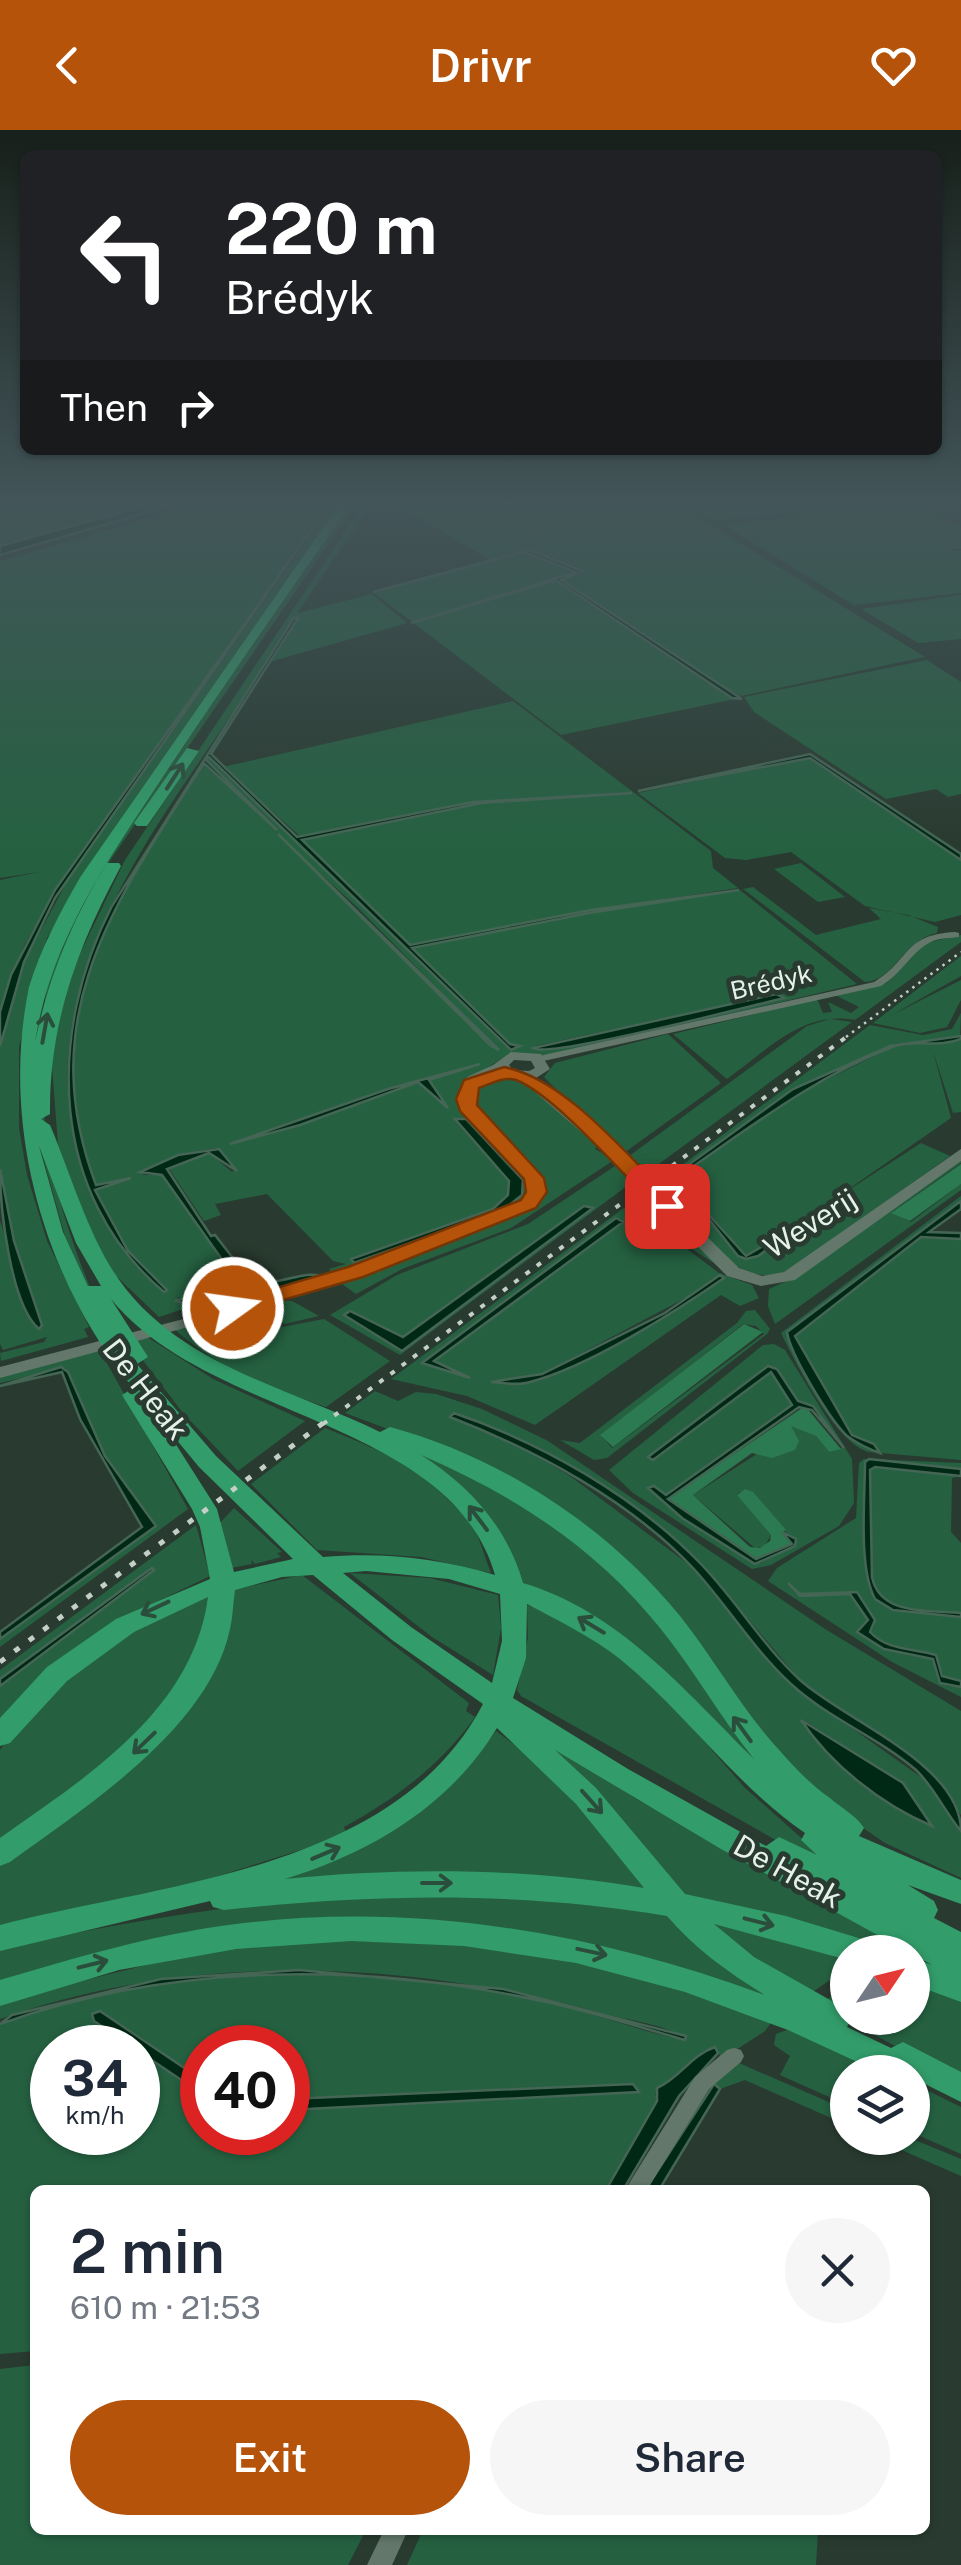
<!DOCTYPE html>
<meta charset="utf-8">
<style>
:root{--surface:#fff;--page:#f6f6f7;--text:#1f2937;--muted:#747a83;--accent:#b45309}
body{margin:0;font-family:"Public Sans",sans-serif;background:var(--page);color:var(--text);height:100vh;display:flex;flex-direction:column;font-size:38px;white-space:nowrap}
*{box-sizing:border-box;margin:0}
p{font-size:32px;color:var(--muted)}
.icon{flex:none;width:55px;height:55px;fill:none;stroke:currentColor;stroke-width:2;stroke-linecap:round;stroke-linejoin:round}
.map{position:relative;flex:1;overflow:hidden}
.side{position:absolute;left:30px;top:2055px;width:900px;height:350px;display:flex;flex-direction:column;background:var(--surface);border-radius:15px;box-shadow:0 2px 8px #0004}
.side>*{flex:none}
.guide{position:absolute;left:20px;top:20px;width:922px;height:305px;border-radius:15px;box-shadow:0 2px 8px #0004;background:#202124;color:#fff;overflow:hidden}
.needle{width:65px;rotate:55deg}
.buttons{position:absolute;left:830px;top:1805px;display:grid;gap:20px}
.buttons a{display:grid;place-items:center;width:100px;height:100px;border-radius:50%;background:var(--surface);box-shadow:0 2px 8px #0004;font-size:50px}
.speed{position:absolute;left:30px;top:1895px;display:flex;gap:20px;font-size:50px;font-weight:700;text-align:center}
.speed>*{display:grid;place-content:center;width:130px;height:130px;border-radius:50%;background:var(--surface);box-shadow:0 2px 8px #0004;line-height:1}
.speed small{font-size:25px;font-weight:400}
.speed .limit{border:15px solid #d22;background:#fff;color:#111}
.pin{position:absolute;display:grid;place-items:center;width:85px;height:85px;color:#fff;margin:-42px;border-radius:20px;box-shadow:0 5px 15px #0006}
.me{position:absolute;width:110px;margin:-55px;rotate:76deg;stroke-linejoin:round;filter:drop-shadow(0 0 8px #0008)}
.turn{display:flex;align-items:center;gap:35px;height:210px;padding:0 40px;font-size:45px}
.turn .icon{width:130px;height:130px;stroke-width:2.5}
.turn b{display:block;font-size:70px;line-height:85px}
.then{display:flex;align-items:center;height:95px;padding:0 40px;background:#0003;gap:20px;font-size:38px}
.round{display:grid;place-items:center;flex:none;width:105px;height:105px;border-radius:52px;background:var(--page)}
.headline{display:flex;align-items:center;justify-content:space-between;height:170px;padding:0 40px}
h1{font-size:60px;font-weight:600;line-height:75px}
.primary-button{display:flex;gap:20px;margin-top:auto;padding:20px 40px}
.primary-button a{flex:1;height:115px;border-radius:60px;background:var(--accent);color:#fff;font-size:40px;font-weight:600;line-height:115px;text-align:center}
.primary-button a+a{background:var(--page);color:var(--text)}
header{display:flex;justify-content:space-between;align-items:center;height:130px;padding:0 40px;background:var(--accent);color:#fff;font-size:45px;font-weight:600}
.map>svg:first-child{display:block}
</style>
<header><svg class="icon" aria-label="back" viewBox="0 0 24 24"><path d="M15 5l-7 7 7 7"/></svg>Drivr<svg class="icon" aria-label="heart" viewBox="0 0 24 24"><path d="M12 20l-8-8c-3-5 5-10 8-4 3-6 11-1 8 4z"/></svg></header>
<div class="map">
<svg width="961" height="2435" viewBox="0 0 961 2435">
<rect width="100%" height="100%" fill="#293b30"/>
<path fill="#256141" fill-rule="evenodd" d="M0 375H131L138 377 0 416Z
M196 375H329L55 760 24 816 0 882V750L39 742 0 748V431Z
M332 375H341L124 684 47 808 19 917V998L27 1045 47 1111 89 1197 84 1199 88 1207 1 1231 0 1223 44 1212 47 1207 3 1220 0 1214V1091L35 1197 42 1195 14 1111 0 1039V916L24 832 69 748Z
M349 375H355L111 729 73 793 49 850 34 925 38 1010 65 1106 106 1195C0 958 30 838 171 630 229 545 288 459 349 375Z
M363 375H371L297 483 372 464 407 493 269 532 298 488H294C201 650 16 828 81 1031 95 1075 116 1115 151 1146L128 1121 95 1060 130 1048 96 1056C30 880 114 775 205 632L277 699 206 629 208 626 511 920 519 915 510 914 412 819 589 783 740 760 857 854 604 914 546 925 509 924 468 950 461 961 462 978 531 1055 528 1066 518 1077 333 1144 329 1139 346 1134 333 1131 267 1064 215 1074 221 1085 204 1091 168 1037 209 1023 232 1042 236 1039 216 1018 179 1024 142 1045H162L238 1153 187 1170 177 1167 181 1173 244 1157 281 1158 320 1146 326 1149 241 1172 217 1168 159 1187 112 1142 89 1101 58 1014 51 924 63 859 125 730ZM278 705 358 778 499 920ZM775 864 784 868C744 878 561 929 535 916ZM455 991 523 1050 522 1065 503 1080 354 1133 352 1129 493 1079 508 1065 509 1051Z
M399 375H490L553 410 494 375H838L841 377 715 391 689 377 688 381 925 527 741 566 713 552 560 449 554 450 735 569 561 605 374 463 525 422 580 441 530 421 490 430Z
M886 375H920L961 398V419L947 421H961V463L854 475 724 395Z
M961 465V509L918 513 861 479Z
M927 530 961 552V664L948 667 936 659 886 669 754 582 744 567Z
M513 571 711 721 713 738 738 758 591 780 410 816 302 710 481 673 630 662 473 672 302 708 223 637Z
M810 628 961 730V785L935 792 865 776 791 722 746 730 725 728 638 663Z
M801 733 845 767 818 772 774 739Z
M753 757 816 805 881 789 869 778 908 785 938 797 937 803C902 811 895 850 865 852L743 759Z
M961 805V812L855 890C803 880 767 920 727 949L673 904 817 869 823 883 832 882 828 872 851 883 859 877 835 865 887 853 925 813Z
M961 826V846L890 886 961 850V870L947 897 920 903 873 893Z
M961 883 960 907 894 914 793 959 679 1042 687 1059 741 1128 758 1125 820 1081 747 1126 708 1084 685 1042 770 978 892 917 961 909V982L953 983 933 921 951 988 827 1074 921 1013 950 1026 784 1144C730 1157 688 1090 654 1056L870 895 923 905 952 899Z
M830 889 852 892 656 1036 642 1045 625 1029 807 896Z
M668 904 721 953 621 1025 544 947 555 933Z
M501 946 522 950 598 1015 595 1019 614 1030 511 1098 402 1139 356 1164 338 1151 517 1086 534 1076 542 1062 472 976 478 955Z
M961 1028V1033L892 1082 911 1092 961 1054V1060L775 1194 768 1176 769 1159 787 1151Z
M618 1034 635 1050 400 1225 330 1185 397 1145 528 1094ZM592 1077 402 1221 345 1186 350 1182 403 1207Z
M647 1061 659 1074 656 1085 667 1097 687 1103 723 1139 635 1082 629 1090H637L667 1108 659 1113 668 1118 679 1113 719 1143 752 1155 759 1168 740 1176 721 1165 535 1295 467 1266 391 1249ZM616 1088 623 1092 434 1231 470 1247 423 1234ZM723 1148C686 1174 564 1251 523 1254 513 1255 502 1253 491 1251L542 1244Z
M961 1066V1071L787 1202C802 1247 834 1306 879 1322L852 1305 795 1206 921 1107 961 1109V1330L870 1322C837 1316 796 1233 781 1203Z
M279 1170 292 1171 319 1186 285 1194 248 1179Z
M755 1180 770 1199 767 1204 607 1328 594 1330 560 1310 580 1313 737 1193 746 1181ZM743 1194 756 1196 764 1204 612 1318 601 1305Z
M233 1182 282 1197 324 1189 390 1231 326 1277C272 1259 218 1239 173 1198Z
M147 1207 213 1249 305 1291 238 1341 183 1283 135 1220 132 1211Z
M774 1214 785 1220 852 1329 854 1373 839 1396 771 1435 752 1439 633 1363 609 1340 763 1215ZM768 1236 777 1239 798 1272 813 1276 843 1317 829 1322 816 1306 796 1295 789 1296 793 1301 693 1365 755 1418 764 1417 771 1405 737 1364 746 1359 797 1414 761 1433 649 1358 654 1356 666 1365 793 1275 771 1241 649 1326Z
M99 1219 188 1379 0 1517V1509L154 1398 105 1327 65 1238 0 1253V1247Z
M375 1261 398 1271 416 1262 436 1264 482 1279 548 1311 825 1499 961 1581V1685L926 1637 849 1589 800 1550 700 1432 664 1402 532 1315 450 1287 526 1320 570 1346 691 1436 791 1555 925 1650 961 1701V1748L885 1713 798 1653 618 1427 412 1308 345 1283ZM802 1589 903 1653 931 1696C884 1675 828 1635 802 1589Z
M325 1298C375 1318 449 1347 476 1402 480 1411 486 1430 491 1443L421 1427 317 1420 251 1354Z
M385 1308 510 1363 623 1448 773 1646 744 1628 531 1456 520 1452 515 1435Z
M864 1329 961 1333V1339L873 1331 865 1332V1338L870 1461 893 1480 961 1487V1551L945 1549C934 1512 894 1527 870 1502L874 1497 857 1462 800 1464 789 1454 796 1464H850L868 1490 857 1502 907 1525 933 1529 947 1556 961 1557V1567L892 1532 768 1451 777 1438 856 1388 859 1333Z
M875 1337 961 1346 952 1348 951 1402 961 1413V1483C929 1480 880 1486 872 1447L870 1340Z
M234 1378 282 1422 277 1423 281 1427 255 1434 251 1430 252 1434 231 1438 218 1395Z
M196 1395 210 1446 121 1489 0 1594V1556L153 1439 0 1549V1540Z
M350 1443 430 1448 498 1465 501 1498 493 1545 432 1507Z
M302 1445 469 1573 466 1581 475 1587C441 1635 395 1669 344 1697L347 1705 200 1752 0 1798V1731L130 1634 232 1460Z
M210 1462 199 1522 144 1601 0 1713V1620L17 1596 96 1520Z
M527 1475 558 1484 603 1512 656 1556 745 1658 852 1753 521 1566 517 1560 528 1508Z
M520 1595 638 1670 892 1808 877 1818 680 1769Z
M496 1601 553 1644 651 1764 259 1754 468 1637Z
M429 1759 667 1783 787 1873 681 1839 333 1794 0 1857V1819C143 1787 283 1767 429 1759Z
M705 1791 847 1824V1838L807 1866Z
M404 1807 579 1827 773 1890 765 1901 722 1929 715 1918 702 1922 655 1964 658 1971 606 2060H35V2221L0 2224V1894C174 1831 368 1832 546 1872 593 1882 639 1902 685 1910 674 1896 628 1890 608 1885 412 1830 194 1820 0 1889V1871L224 1816ZM100 1882 202 1950V1918H288V1969L633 1954 639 1961 288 1980V2002H202V1964L138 1920V2002H52V1918L134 1917 94 1891V1883Z
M913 1847 961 1866V1951L824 1878 822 1873 847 1855 848 1888H912Z
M798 1896 892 1942H848L847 1975 780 1945 790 1926 774 1915 776 1904Z
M739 1933 847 1980V1995L745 1950 720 1959 714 1954Z
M912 1953 961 1977V2024L913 2003Z
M874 2008H910L961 2029V2046Z
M35 2235V2400H366L348 2435H0V2239Z
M423 2400H818L816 2435H407Z"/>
<path fill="#2b7a51" d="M961 1034V1054L910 1091 891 1083Z
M744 1194 763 1202 613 1317 600 1305Z
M805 1276 841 1319 829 1322 816 1306 791 1296 799 1311 795 1320 772 1328 752 1323 693 1365 750 1417 760 1418 770 1411 771 1405 737 1365 745 1359 753 1362 786 1400 783 1402 792 1414 756 1429 667 1369Z"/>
<path fill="#002915" stroke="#456555" stroke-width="2.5" d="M147 375H173L0 425V416Z
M329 375 55 768 24 832 0 916V882L11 845 55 760Z
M529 420 582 441 561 450 742 569 732 568 556 450 411 493 576 442 525 422 373 462Z
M294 488H298L211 624 297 707 473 672 632 663 481 673 302 710 410 815 591 780 739 760 589 783 412 818 510 914 520 916 511 920 208 626 206 630 277 700 204 633C115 772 32 885 96 1055L131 1048 95 1060 128 1121 167 1160 164 1162C48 1064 47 902 112 776Z
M810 624 961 724V730L810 628 638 661Z
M278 704 499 920 490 915Z
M776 864 784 868C750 876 549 929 533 918Z
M961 906V909C939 918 913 909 892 917 815 947 752 996 685 1042L708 1084 746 1126 821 1081 758 1126 746 1129 738 1126 689 1064 680 1041 793 959 890 916Z
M480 934 429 950 448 978 418 952 300 995 230 1014 388 959Z
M455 989H466L523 1050 522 1065 503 1080 354 1133 351 1129 493 1079 508 1065 509 1051Z
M219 1019 237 1041 209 1023 167 1039 211 1106 215 1105 250 1150C277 1158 302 1140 320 1146L281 1158 244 1157 185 1173 175 1171 238 1152 162 1045 140 1042 178 1025Z
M0 1039 14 1111 42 1195 39 1199C10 1174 0 1076 0 1039Z
M961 1071V1079L929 1102 961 1103V1109L921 1107 795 1206 852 1305 874 1314 880 1323C871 1320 854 1312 846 1305 829 1288 790 1224 787 1202Z
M584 1076 593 1078 402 1221 344 1185 350 1181 403 1207Z
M616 1088 623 1092 434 1231 470 1248 422 1233Z
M720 1145 724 1148C675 1182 588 1237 530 1252 518 1256 504 1253 491 1252L542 1244 665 1183Z
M768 1236 777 1239 798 1271 813 1276 844 1318 812 1280 799 1277 668 1369 756 1429 792 1414 782 1402 796 1409 795 1416 755 1434 682 1388 648 1358 654 1356 666 1365 792 1275 771 1242 653 1330 648 1327Z
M61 1237 68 1242 105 1326 156 1396 0 1509V1502L142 1397 80 1289 62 1242 0 1256Z
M454 1283C542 1313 635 1366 700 1433 736 1470 762 1515 800 1550 844 1590 961 1634 961 1701 945 1682 934 1657 916 1640 878 1607 829 1589 791 1554 754 1520 727 1475 693 1438 629 1370 535 1320 450 1287Z
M869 1329 961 1339V1346L875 1337 870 1340 872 1447C880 1486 929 1480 961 1483V1487L893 1480 875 1469C858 1438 865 1368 865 1332Z
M152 1438 154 1440 0 1556V1549Z
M788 1453 800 1464 857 1462 875 1490 870 1502C888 1521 913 1518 936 1525L942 1546 961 1551V1557L940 1553 933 1529 884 1519 857 1502 868 1490 850 1464 800 1466Z
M801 1590 903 1653 932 1696C882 1675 831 1635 801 1590Z
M299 1840 503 1859 686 1906 685 1910C639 1897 593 1882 546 1872 367 1832 174 1832 0 1894L12 1885 161 1849Z
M100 1881 202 1950V1964L94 1891 92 1884Z
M715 1917 718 1923 679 1966 623 2060H606L657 1971V1958C680 1948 691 1925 715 1917Z
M633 1954 639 1962 288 1980V1969Z
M714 1954 720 1959 659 2060H645Z"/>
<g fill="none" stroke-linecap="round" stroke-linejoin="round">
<path fill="#63776a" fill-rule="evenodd" d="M955 802 959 803V807C950 808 941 808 933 811 913 819 902 844 881 856L539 932 533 929 539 926 874 852C911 830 902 805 955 802Z
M734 1918 741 1920 744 1926 741 1932 709 1959 647 2060H625L695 1947 727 1920Z
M384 2400H408L392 2435H367Z"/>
<path fill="#63776a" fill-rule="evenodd" d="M511 922 541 924 550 939 536 948 612 1014 739 1138 762 1146 784 1142 961 1019V1031L795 1150 761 1156 727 1146 602 1020 520 949 504 947 499 943 479 952 475 976 542 1048 545 1062 535 1077 362 1146 242 1179 240 1183 0 1248V1237L237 1175 239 1171 350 1138 523 1071 529 1062 526 1049 460 977 467 947 493 935ZM514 930 531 931 535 938 529 941 513 940 509 935Z"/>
<path fill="#329c6a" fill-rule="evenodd" d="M339 375H350C290 461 230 546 172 633 114 722 52 804 35 912 48 848 73 788 107 733H119L121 736C78 816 49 892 50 984L41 989 50 995C70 1042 84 1092 110 1136 168 1233 286 1256 380 1302L390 1297C501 1327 608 1397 680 1486 715 1530 742 1580 780 1621 795 1638 811 1655 830 1668 841 1678 856 1685 864 1698L859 1706 961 1750V1774L908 1755 934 1771 938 1780 934 1788 961 1802V1872L912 1854V1827L932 1835 721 1719 555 1620 596 1658 685 1764 786 1786 875 1813 879 1822H848V1830L714 1794 754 1827 846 1879 851 1889 847 1897 891 1918 903 1912 961 1942V1972L921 1952 912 1956V1942H879L788 1900 685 1862 576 1833 464 1816 351 1811 236 1819 119 1840 0 1876V1850C78 1827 155 1804 236 1794 417 1771 595 1803 765 1865 729 1843 694 1818 667 1786 519 1761 372 1764 224 1780L213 1777 210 1771 0 1821V1795C161 1753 396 1741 483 1574L392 1510 313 1445 282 1447 235 1460C233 1473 233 1486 230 1499 209 1598 87 1676 10 1732L0 1736V1708C86 1647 193 1581 208 1467L134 1502 67 1551 10 1613 0 1616V1588L47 1537 116 1489 210 1449 200 1397 192 1379 122 1265 133 1258C44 1150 0 996 29 857 41 818 60 782 81 746ZM39 1016 76 1113 101 1156H88L63 1102ZM111 1169C209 1290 450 1289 495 1445 438 1428 383 1422 323 1427L216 1326 137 1234 148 1227ZM161 1291 199 1337 293 1429 234 1442 217 1379ZM421 1325C514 1365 596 1418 660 1498 694 1540 720 1587 754 1629 685 1561 620 1482 523 1453 507 1397 469 1355 421 1325ZM366 1441 449 1449 500 1464 502 1511 492 1553 411 1497 343 1443ZM527 1474C559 1491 592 1507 620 1529 686 1583 734 1654 805 1703L801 1710 817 1725 779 1707 766 1716 628 1639 513 1568 526 1528ZM497 1598 576 1674 644 1758C527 1738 403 1737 285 1749 370 1723 450 1676 497 1598Z
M187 618 199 621 147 696H137L134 693Z"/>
<path stroke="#c4d0c7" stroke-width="2.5" stroke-dasharray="2.5 5" stroke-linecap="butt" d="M846 907 961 822"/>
<path stroke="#c4d0c7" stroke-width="4" stroke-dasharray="5 9" stroke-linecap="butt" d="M323 1294 849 905"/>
<path stroke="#c4d0c7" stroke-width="5" stroke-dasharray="6 12" stroke-linecap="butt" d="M0 1532 326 1291"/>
</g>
<defs><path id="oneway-shaft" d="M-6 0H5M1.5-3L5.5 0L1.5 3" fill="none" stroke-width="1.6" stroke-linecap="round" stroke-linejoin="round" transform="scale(2.5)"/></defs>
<g stroke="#2b4e3c">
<use href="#oneway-shaft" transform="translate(175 646) rotate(-57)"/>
<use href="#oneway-shaft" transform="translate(45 898) rotate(-80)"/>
<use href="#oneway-shaft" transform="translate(478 1388) rotate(-127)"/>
<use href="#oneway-shaft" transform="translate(155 1478) rotate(155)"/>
<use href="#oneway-shaft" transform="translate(591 1495) rotate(-149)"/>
<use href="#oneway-shaft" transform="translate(742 1599) rotate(-126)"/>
<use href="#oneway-shaft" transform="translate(144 1613) rotate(136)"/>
<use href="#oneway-shaft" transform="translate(592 1672) rotate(48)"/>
<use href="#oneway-shaft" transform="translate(326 1723) rotate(-23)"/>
<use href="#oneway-shaft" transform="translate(437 1753)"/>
<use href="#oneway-shaft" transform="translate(759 1792) rotate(14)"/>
<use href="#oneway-shaft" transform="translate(592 1822) rotate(12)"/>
<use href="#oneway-shaft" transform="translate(93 1834) rotate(-14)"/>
</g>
<linearGradient id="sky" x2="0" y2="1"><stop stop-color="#17201a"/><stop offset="0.52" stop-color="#435559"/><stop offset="1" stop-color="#435559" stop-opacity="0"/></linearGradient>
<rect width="961" height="716" fill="url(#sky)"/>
<path fill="#b45309" stroke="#753606" stroke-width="2.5" d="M504 937C567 949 629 1028 675 1072V1081H660C628 1050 554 964 516 950 504 946 491 954 479 958L477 975 544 1048 547 1062 536 1078 363 1147 241 1182H225V1173L348 1137 521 1070 526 1062 524 1049 460 981 456 969 464 950Z"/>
<g text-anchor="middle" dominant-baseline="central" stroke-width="10" stroke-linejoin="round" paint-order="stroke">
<g font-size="25" fill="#e6f1e9" stroke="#293b30">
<text transform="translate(771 852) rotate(-13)">Brédyk</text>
</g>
<g font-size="30" fill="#e6f1e9" stroke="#293b30">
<text transform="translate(810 1093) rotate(-32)">Weverij</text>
<text transform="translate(146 1259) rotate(52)">De Heak</text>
<text transform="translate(788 1741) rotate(29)">De Heak</text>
</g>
</g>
</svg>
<div class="buttons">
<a><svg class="needle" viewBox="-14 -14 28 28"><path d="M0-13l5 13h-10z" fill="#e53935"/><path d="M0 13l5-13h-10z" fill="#747a83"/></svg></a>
<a><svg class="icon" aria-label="layers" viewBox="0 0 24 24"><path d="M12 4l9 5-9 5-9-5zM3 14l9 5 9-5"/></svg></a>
</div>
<div class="speed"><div>34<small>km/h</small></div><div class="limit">40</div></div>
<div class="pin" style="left:667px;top:1076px;background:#d93025"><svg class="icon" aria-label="arrive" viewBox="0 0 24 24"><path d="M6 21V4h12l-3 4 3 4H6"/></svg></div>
<svg class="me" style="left:233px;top:1178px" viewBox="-20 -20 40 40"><circle r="17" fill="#b45309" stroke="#fff" stroke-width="3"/><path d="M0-11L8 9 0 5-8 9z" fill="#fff"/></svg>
<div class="guide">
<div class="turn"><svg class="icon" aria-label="left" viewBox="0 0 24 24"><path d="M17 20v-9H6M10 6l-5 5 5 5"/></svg><div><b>220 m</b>Brédyk</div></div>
<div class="then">Then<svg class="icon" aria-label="right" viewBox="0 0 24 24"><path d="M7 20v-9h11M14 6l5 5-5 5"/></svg></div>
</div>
<section class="side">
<div class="headline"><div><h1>2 min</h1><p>610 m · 21:53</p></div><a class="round"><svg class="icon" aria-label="close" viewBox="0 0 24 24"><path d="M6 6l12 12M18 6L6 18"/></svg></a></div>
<div class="primary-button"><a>Exit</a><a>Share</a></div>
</section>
</div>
